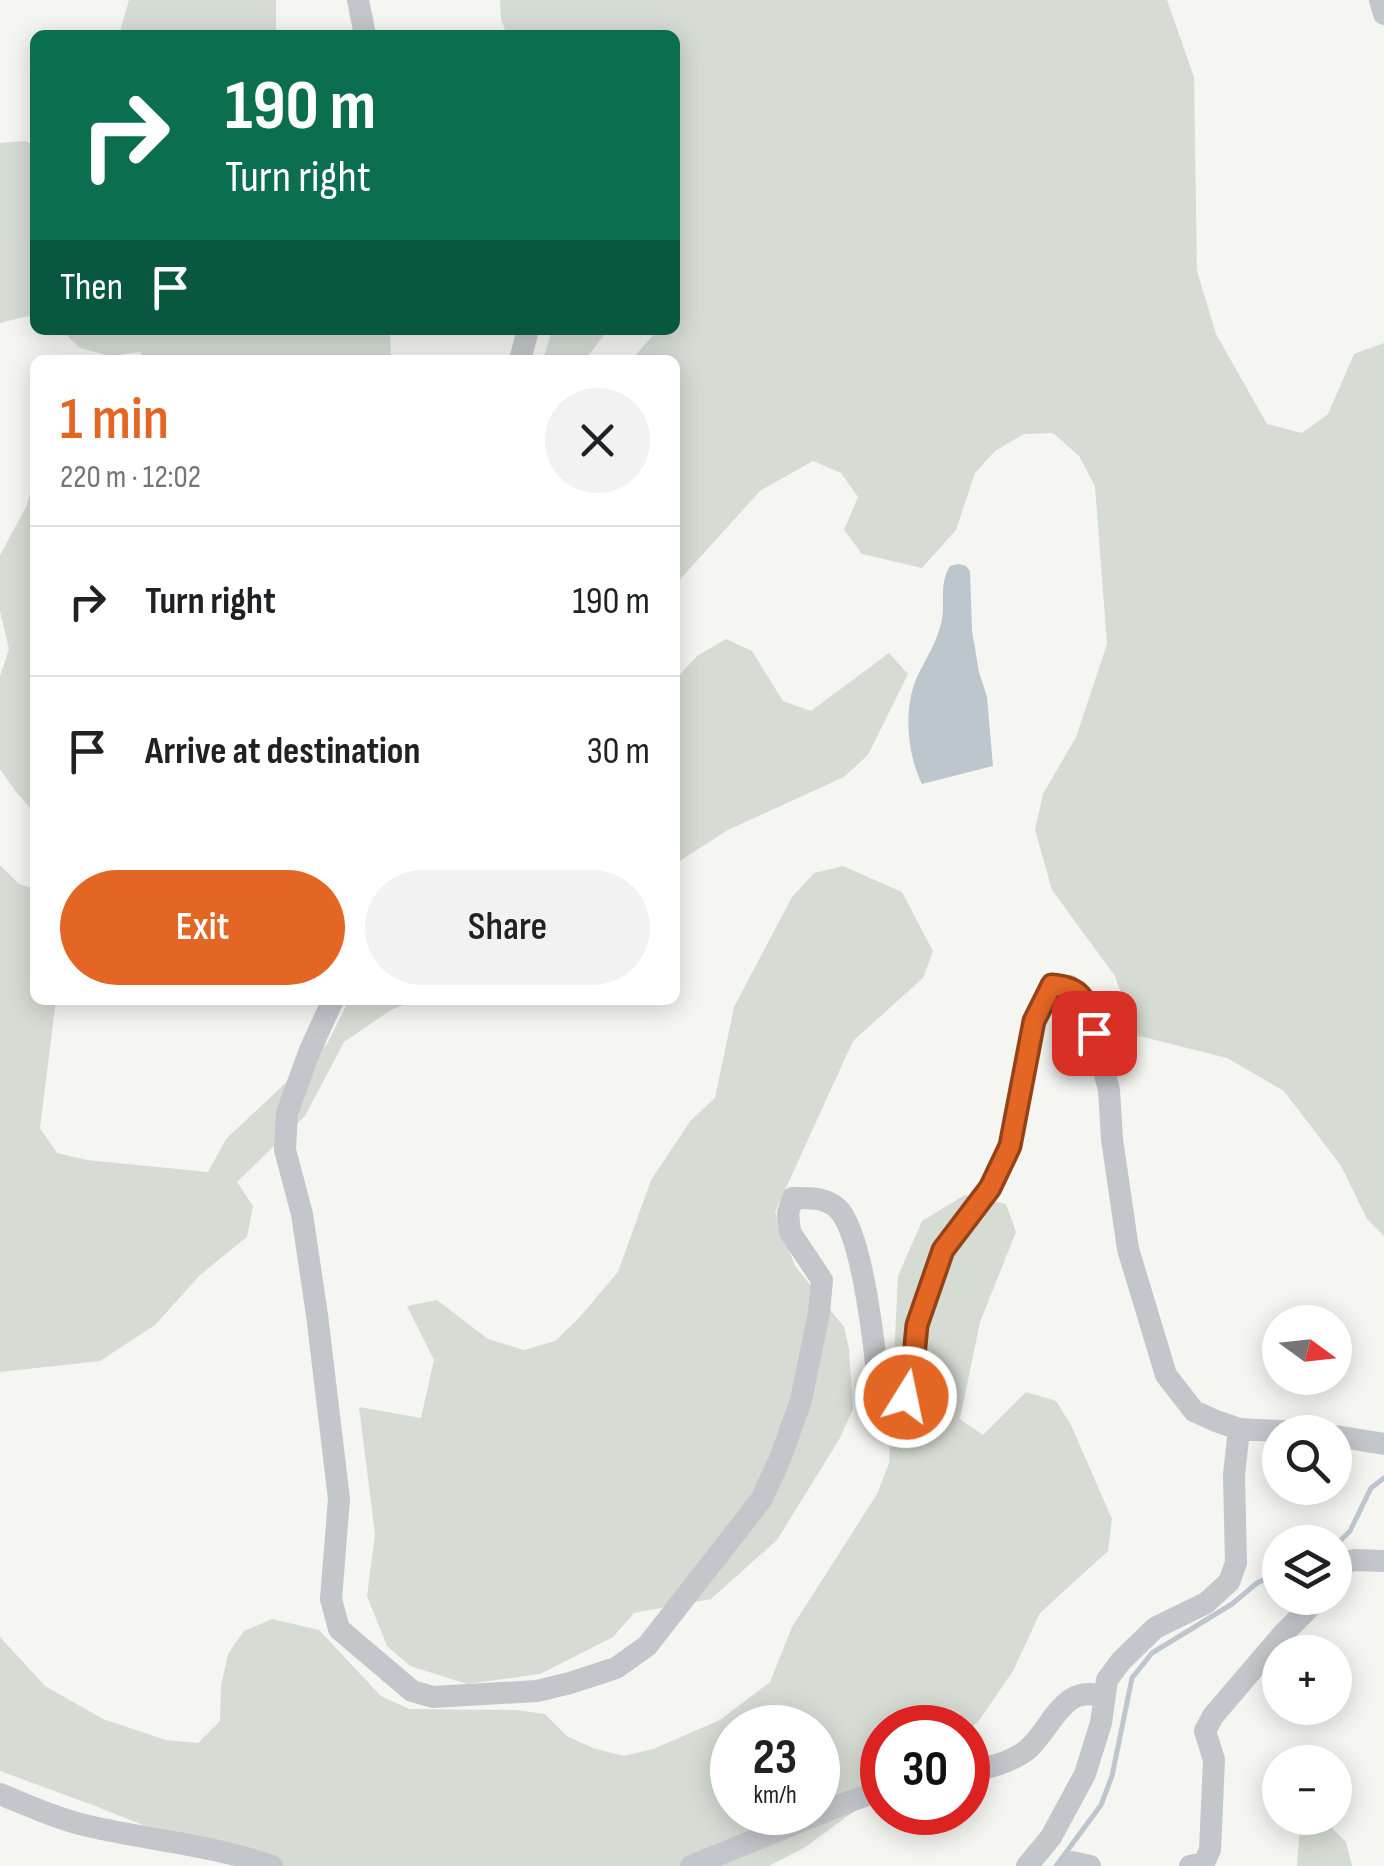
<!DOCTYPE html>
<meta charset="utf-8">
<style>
:root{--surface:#fff;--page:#f2f2f2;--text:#202124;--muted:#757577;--line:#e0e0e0;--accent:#e36624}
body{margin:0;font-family:"Sofia Sans Condensed",sans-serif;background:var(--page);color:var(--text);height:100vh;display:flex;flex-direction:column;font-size:38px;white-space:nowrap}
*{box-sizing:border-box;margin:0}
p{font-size:32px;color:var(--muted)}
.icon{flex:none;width:55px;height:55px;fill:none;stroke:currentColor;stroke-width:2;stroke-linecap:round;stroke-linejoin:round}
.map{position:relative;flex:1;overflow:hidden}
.side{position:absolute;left:30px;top:355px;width:650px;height:650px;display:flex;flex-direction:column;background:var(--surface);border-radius:15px;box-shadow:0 5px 25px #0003}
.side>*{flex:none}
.banner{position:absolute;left:30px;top:30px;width:650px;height:305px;border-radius:15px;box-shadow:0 5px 25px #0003;background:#0b6e4f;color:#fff;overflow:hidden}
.needle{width:65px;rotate:105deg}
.controls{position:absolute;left:1262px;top:1305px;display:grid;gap:20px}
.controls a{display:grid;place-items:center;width:90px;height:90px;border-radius:50%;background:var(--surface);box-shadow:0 5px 25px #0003;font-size:50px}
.speed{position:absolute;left:710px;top:1705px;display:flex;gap:20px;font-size:50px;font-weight:700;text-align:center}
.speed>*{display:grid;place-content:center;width:130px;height:130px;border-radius:50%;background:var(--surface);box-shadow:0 5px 25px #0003;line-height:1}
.speed small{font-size:25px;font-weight:400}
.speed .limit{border:15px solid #d22;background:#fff;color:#111}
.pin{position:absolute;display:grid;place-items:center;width:85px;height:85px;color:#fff;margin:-42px;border-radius:20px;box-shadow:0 5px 15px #0006}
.me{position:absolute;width:110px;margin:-55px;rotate:10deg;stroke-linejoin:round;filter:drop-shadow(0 0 8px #0008)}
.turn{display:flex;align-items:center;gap:35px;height:210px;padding:0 30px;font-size:45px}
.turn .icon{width:130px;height:130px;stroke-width:2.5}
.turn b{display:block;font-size:70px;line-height:85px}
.then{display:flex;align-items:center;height:95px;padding:0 30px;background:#0003;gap:20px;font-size:38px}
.round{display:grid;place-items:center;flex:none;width:105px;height:105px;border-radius:52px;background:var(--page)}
.summary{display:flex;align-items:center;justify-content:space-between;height:170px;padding:0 30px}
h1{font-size:60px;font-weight:600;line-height:75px;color:var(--accent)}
.cta{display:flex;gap:20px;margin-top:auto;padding:20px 30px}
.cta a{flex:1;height:115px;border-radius:60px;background:var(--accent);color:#fff;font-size:40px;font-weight:600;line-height:115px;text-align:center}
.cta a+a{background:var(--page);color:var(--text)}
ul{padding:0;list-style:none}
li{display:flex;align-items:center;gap:30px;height:150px;padding:0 30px;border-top:2px solid var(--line)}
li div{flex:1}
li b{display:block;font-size:38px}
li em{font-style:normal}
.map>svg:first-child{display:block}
</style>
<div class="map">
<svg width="1384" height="1866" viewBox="0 0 1384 1866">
<rect width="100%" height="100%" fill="#f5f6f2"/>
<path fill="#d6dcd3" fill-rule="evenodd" d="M129 0H276V35H119Z
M500 0H1167L1194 77 1197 271 1216 334 1267 424 1302 433 1328 414 1354 354 1384 343V1236L1367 1219 1341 1166 1284 1091 1227 1058 1135 1035 1115 976 1052 890 1035 830 1043 794 1076 737 1107 644 1095 486 1079 456 1053 433 1024 434 995 451 975 473 956 530 922 568 862 554 844 530 858 497 841 473 813 461 760 491 675 585V360H631L658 330H675V35H507L501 19Z
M25 141 35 145V318L28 316 0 323V143Z
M61 330H390L391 356V360H145L140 352 110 356 80 348Z
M552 330H608L585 360H543Z
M35 475V813L16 792 0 769V676L9 649 0 611V555L27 505Z
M726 639 752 651 783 701 811 711 889 653 908 674 868 755 844 777 728 830 675 864V680L697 656Z
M0 865 19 884 35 889V1000H56L40 1128 57 1153 87 1160 208 1172 226 1139 327 1044 349 1000H415L391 1010 344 1042 305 1116 237 1182 253 1206 247 1237 200 1275 155 1325 100 1361 0 1372Z
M843 866 902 892 933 951 923 978 853 1041 775 1212 795 1266 844 1327 849 1349 853 1409 840 1438 777 1540 711 1599 634 1613 613 1637 540 1674 467 1684 410 1666 387 1646 367 1596 375 1534 359 1407 421 1418 434 1360 407 1306 437 1300 488 1339 524 1350 555 1341 578 1319 618 1272 651 1180 691 1120 715 1098 734 1007 792 897 814 873Z
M965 1195 1006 1204 1016 1232 980 1322 960 1419 983 1435 1026 1392 1056 1401 1071 1425 1112 1519 1108 1551 1040 1613 1013 1671 978 1722 968 1730V1728H882V1791L804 1848 769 1866H246L95 1806 0 1771V1637L45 1686 103 1719 166 1740 198 1743 220 1721 221 1686 228 1654 244 1631 272 1619 319 1630 381 1696 409 1709 516 1710 545 1714 567 1736 593 1748 624 1756 653 1749 720 1720 770 1682 792 1627 877 1494 889 1463 898 1276 922 1221ZM732 1728H818V1812H732Z
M1311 1818H1322L1346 1842 1352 1866H1297L1299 1837Z"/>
<path fill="#bcc6cc" d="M958 564 966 566 970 571 972 631 979 672 987 697 993 766 922 784C907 754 903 709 917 677 926 658 938 641 942 619 945 600 939 584 950 566Z"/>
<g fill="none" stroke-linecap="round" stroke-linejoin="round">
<path stroke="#bcc6cc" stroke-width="5" d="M1335 1546 1350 1531 1371 1488 1384 1478
M1056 1866 1101 1805 1112 1776 1132 1678 1152 1653 1232 1604 1257 1583 1280 1572"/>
<path stroke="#c3c6ca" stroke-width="22" d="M358 0 365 35
M1380 0 1384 14
M520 360 528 330
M333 1000 310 1050 287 1113 285 1150 302 1214 317 1315 339 1499 331 1599 339 1629 412 1691 433 1697 537 1691 570 1683 616 1668 647 1646 761 1500 780 1459 801 1400 819 1313 822 1280 790 1232 788 1213 793 1198C808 1198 825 1197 837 1208 863 1230 876 1358 879 1395L890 1400 906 1397 912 1377 917 1325 943 1250 990 1187 1009 1146 1034 1021 1053 985 1070 986 1081 995 1094 1033 1109 1090 1112 1139 1128 1249 1166 1375 1194 1411 1216 1421 1239 1429 1299 1432
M1335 1436 1384 1444
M1335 1566 1354 1560 1384 1561
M968 1771C987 1769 1011 1762 1027 1750 1053 1728 1062 1682 1104 1697
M0 1794C29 1806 58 1819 88 1826 149 1840 213 1845 272 1866
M691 1866 851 1801 882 1790
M1027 1866 1051 1837 1085 1774 1101 1723 1107 1680 1121 1661 1155 1628 1206 1603 1229 1582 1236 1563 1234 1475 1239 1429
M1068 1866 1072 1862 1090 1866
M1190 1866 1204 1863 1210 1850 1214 1760 1205 1731 1213 1716 1283 1634 1307 1610 1314 1598"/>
</g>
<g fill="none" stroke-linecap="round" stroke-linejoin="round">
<g stroke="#944217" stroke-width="25">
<path id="route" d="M906 1397 912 1377 917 1325 943 1250 990 1188 1010 1146 1034 1021 1052 985C1087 988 1085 1004 1094 1033"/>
</g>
<use href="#route" stroke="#e36624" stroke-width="18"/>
</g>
</svg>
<div class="controls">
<a><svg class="needle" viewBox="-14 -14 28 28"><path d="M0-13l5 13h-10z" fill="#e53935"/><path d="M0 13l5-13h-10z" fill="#757577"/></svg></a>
<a><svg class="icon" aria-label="search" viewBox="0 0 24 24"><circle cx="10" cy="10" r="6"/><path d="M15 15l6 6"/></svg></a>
<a><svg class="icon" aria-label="layers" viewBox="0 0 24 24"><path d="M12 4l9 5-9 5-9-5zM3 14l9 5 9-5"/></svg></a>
<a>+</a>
<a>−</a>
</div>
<div class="speed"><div>23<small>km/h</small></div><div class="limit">30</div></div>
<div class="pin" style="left:1094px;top:1033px;background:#d93025"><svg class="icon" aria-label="arrive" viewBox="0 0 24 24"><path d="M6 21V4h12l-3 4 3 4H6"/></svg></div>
<svg class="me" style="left:906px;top:1397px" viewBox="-20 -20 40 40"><circle r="17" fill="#e36624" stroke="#fff" stroke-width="3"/><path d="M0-11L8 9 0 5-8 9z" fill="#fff"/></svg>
<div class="banner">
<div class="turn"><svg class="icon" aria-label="right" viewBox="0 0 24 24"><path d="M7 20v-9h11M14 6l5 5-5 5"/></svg><div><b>190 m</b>Turn right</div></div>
<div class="then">Then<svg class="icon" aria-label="arrive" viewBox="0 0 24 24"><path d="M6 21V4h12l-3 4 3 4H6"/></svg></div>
</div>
<section class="side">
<div class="summary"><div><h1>1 min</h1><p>220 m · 12:02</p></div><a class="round"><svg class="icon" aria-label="close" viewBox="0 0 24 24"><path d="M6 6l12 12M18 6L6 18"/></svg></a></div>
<ul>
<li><svg class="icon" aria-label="right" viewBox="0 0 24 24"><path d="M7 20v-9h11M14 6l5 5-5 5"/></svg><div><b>Turn right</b></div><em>190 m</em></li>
<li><svg class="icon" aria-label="arrive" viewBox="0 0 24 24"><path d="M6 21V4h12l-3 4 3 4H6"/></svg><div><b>Arrive at destination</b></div><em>30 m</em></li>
</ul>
<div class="cta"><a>Exit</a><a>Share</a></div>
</section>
</div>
